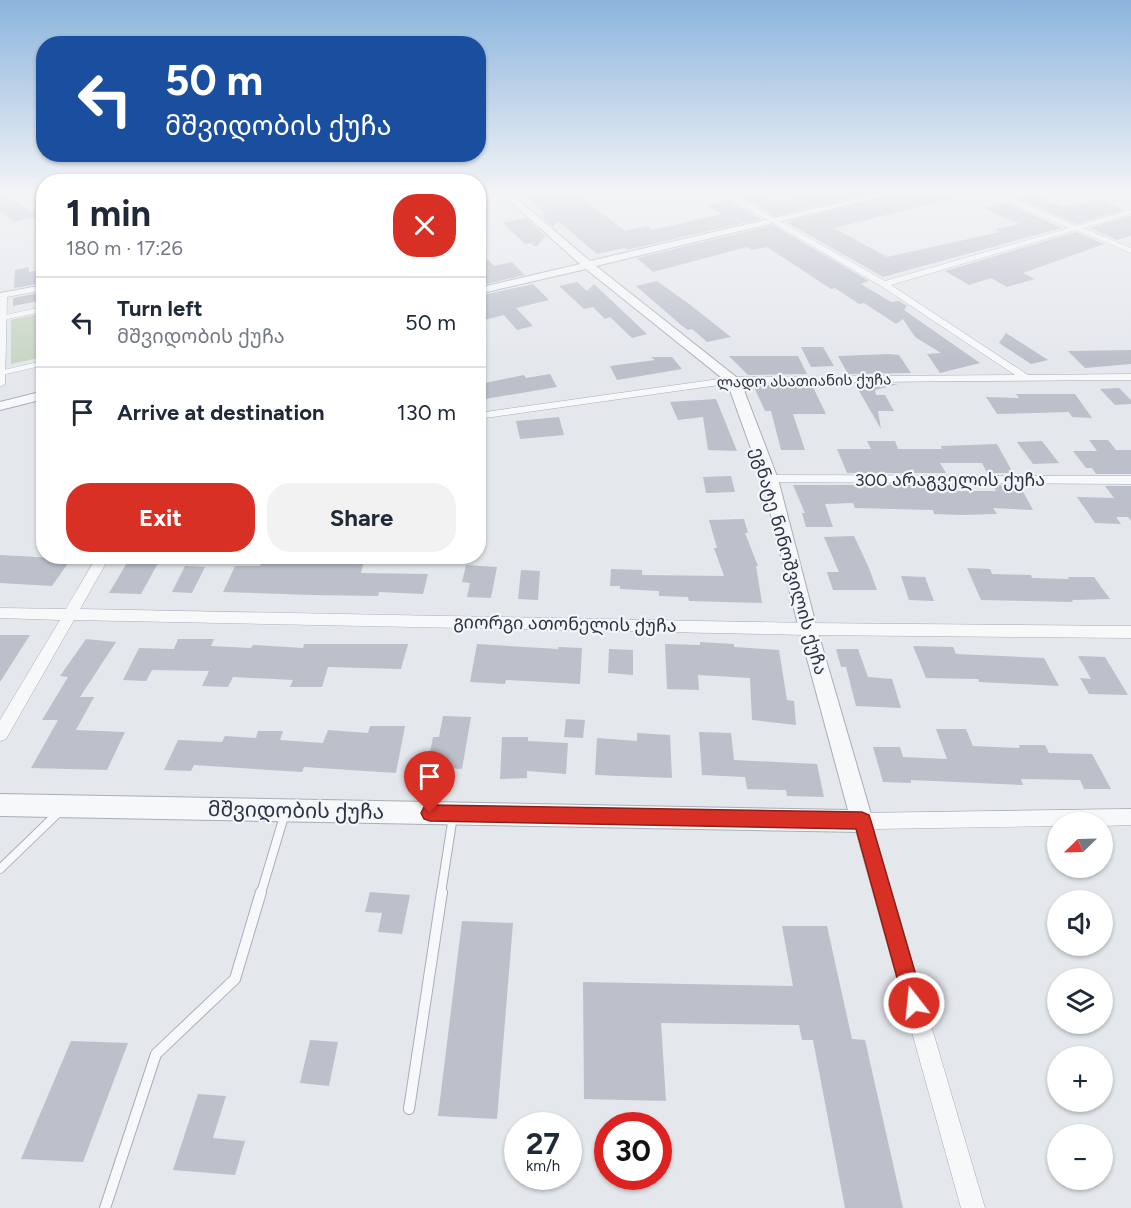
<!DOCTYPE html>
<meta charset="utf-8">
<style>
:root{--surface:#fff;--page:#f2f2f3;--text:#1f2937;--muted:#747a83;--line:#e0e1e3;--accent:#d93025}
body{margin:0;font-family:Figtree,"Noto Sans Georgian",sans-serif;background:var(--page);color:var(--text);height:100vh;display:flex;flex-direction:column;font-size:22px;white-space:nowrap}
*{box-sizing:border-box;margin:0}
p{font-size:20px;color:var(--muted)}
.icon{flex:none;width:33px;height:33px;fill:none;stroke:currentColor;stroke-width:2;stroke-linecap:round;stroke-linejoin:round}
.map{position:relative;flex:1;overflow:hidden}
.side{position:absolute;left:36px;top:174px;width:450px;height:390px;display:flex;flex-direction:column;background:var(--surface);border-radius:24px;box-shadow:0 2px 4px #0004}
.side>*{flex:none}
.top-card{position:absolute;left:36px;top:36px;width:450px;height:126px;border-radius:24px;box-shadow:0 2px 4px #0004;background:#1a4fa0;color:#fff;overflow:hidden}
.needle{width:39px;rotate:247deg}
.controls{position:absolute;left:1047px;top:812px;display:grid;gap:12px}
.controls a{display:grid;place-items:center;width:66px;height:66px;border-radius:50%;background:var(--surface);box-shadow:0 2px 4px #0004;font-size:30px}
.speed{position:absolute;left:504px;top:1112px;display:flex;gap:12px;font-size:30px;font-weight:700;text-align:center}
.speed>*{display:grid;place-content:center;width:78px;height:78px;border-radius:50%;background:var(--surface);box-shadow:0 2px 4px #0004;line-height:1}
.speed small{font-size:15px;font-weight:400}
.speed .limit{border:9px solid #d22;background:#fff;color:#111}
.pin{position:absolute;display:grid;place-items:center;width:51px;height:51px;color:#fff;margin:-62px -26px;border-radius:50% 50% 50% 0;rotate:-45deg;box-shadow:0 0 6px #0007}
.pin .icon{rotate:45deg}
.me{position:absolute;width:66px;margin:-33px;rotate:344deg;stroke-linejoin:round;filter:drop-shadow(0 0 4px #0008)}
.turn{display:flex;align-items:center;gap:21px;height:126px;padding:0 30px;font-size:27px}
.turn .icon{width:78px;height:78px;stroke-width:2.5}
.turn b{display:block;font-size:42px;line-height:51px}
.round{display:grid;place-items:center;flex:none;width:63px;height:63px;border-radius:24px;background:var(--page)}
.headline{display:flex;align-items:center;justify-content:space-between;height:102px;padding:0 30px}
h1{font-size:36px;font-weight:700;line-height:45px}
.cta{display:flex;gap:12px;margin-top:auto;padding:12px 30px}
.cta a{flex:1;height:69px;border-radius:24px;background:var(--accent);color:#fff;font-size:24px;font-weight:700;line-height:69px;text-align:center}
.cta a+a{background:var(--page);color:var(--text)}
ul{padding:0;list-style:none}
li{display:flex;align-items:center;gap:18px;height:90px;padding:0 30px;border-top:2px solid var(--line)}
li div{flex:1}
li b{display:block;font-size:22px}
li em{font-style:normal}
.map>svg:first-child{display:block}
</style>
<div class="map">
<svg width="1131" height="1208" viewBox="0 0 1131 1208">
<rect width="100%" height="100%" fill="#e4e7ec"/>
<path fill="#c9d6c5" d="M43 313V357L11 364V320Z"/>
<path fill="#bbc0ca" d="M564 192H574L625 231 647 226 652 230 721 214 706 205 729 200 761 219 627 250 625 248 597 254 558 221 553 227 540 215 546 214 529 199Z
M823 192H875L774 216 742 197 760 193 776 202Z
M903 192H954L955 198 834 228 887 257 1000 232 995 229 1019 224 983 208 1005 202 1062 228 883 277 786 222Z
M0 193 40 216 14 222 0 211Z
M1034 195 1063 207 1100 199 1125 210 1077 224 1019 199Z
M1131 216V236L1117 240 1090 228Z
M526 218 545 236 536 247 531 243 525 244 503 223Z
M773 225 869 281 861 284 891 302 899 301 907 306 904 310 980 363 940 373 927 354 941 353 915 337 903 319 896 324 864 303 859 304 835 288 831 289 767 247 752 250 747 247 653 272 637 258Z
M1076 232 1104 244 1023 273 1035 279 1007 287 991 278 969 285 945 271Z
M489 260 494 266 512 262 525 275 478 286V262Z
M29 267V272L44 269V283L14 288 15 270Z
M657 281 689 304 731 337 707 342 692 329 688 330 681 325 636 286Z
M577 282 587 291 594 284 647 334 632 338 610 317 605 319 593 307 584 309 559 286Z
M533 284 549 300 516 308 533 326 517 330 504 315 484 320 478 314V296Z
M44 292V300L13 306V298Z
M1006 333 1048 360 1031 364 999 343Z
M801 347H823L834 366 811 367Z
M1131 350V364L1085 368 1068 351Z
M889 354 899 355 911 373 848 374 838 356Z
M729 356H798L807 374 748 375Z
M651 357H672L682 369 617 380 610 366 655 360Z
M550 374 557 387 485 399 480 384 524 375 526 378Z
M855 384H898L875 390 876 395H885L894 411H878L881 429Z
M753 385H812L826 414H793L805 450H781L771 411H765Z
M1119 388 1131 400V404L1115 405 1100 389Z
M1016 394H1075L1092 418 1072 417 1069 412 997 414 986 397 1019 398Z
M716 399 737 451 708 450 703 417 678 420 670 402Z
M559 417 564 435 520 439 516 421Z
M1089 440H1108L1116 450H1131V474H1096L1092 468H1086L1073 451H1097Z
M867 441H895L898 449H942L941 446 997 444 1013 473H987L982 463H940L946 473H847L837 449H871Z
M1042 441 1059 463 1033 464 1017 442Z
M731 476 735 492 706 493 703 477Z
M793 485H953L956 491H996L993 485 1020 486 1033 510 993 508 997 514 960 515 934 514 933 510 855 508 853 503 825 504 833 527H806L802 513H805Z
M1105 486H1131V521L1128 517H1116L1121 524 1095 523 1077 497 1114 498Z
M744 519 748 533H745L758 566H756L762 603 689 601 688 597 659 596V591L620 589V586H610L611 569 642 570V575L724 576 714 548H717L709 520Z
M854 536 869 568 877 590H833L827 572H839L824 537Z
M0 555 19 556 71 559 52 586 0 583Z
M131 556H162L141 594 109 593Z
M264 558H322L321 564H363L361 573 428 574 423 594 379 592 378 596 312 595 223 592 235 566H260Z
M466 565 497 567 491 598 467 597 470 583 462 582Z
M185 566 205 567 192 593 172 592Z
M967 568 990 569 992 574 1031 575 1032 578 1069 579 1068 577H1094L1110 599 1072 600 1073 602 981 600Z
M521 570 540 571 538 600 518 599Z
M901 576 925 577 934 601 909 600Z
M0 635H30L0 682Z
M86 639 116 642 80 697H94L76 730 125 732 107 770 31 768 58 720H42L68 677 60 676Z
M178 639H214L211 646 251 648 253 645 303 648 304 644H408L401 669 328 667 322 687H290L293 680 233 677 228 687 202 686 209 671 152 670 146 681 123 680 139 648 174 649Z
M700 642 734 644V647L779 650 787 700 794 701 796 725 752 720 750 678 698 675 699 690 667 689 665 644 700 645Z
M477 644 558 649V647L582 648 580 684 506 680 505 684 470 682Z
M913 646 953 647 956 654 1044 658 1059 686 979 682 978 679 926 678Z
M609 649 633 650V675L608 673Z
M836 649H858L868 677 892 679 901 708 856 706 846 667H841Z
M1078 656 1105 657 1128 695 1089 694 1080 678 1091 679Z
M443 716 471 717 462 769 427 767 433 737H439Z
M566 719 585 720 583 738 564 737Z
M370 726H405L396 773 304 767 302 772 194 765 191 771 164 770 178 740 222 742 225 736 256 738 258 731H283L280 740 323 743 328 730 368 733Z
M936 729H966L973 746 1020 748 1019 745H1045L1049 753 1092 754 1111 789H1084L1080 780 1021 779 1023 785 911 780V783L883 782 873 747H900L903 757 947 759Z
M699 732 731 733 734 760 817 764 824 797 787 796 786 790 747 789 745 777 702 775Z
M637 733 670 735 672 778 595 775 597 738 637 741Z
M502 737H528V741L568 743 566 774 527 771V778L500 779Z
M370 892 410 895 402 934 378 932 382 913 365 912Z
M462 921 513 923 497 1119 438 1116Z
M782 926H827L852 1039 865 1040 903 1208H845L813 1040H802L799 1025 661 1023 666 1101 584 1099 583 982 793 986Z
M310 1040 338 1042 329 1086 300 1083Z
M71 1041 128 1043 83 1162 21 1159Z
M198 1094 226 1096 213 1138 245 1141 235 1175 173 1170Z"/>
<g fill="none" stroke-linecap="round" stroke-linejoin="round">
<g stroke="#a9aeb7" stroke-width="5">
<path id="service-far2" d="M2 318 44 309
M0 373 44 363"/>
</g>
<g stroke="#a9aeb7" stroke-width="10">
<path id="service-far1" d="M0 869 59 812
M261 893 285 813
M441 893 453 816"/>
</g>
<g stroke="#a9aeb7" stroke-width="12">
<path id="service" d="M409 1109 442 892
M105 1208 156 1054 235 979 261 892"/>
</g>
<g stroke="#a9aeb7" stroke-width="1">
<path id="minor" d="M518 192H532L478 204V200Z
M720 192H728L885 281 1069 228 987 192H996L1077 226 1131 210V214L1083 228 1131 248V253L1076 230 891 285 1028 375 1131 374V380L733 383 478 419V413L733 377 1015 375 881 286Z
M44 285V290L7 297 5 384 0 387V293Z
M770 475 1131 476V484L766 482 764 479Z
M97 556H110L80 609 808 623 1131 626V638L808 635 74 620 6 739 0 741V720L60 620 0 618V608L66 609Z
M1131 809V825L1102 826V822H1058V826L873 829 985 1208H961L853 821 856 815 862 813Z"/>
</g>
<g stroke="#a9aeb7" stroke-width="2">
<path id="tertiary" d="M500 192H509L590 261 885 192H901L596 266 740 380 778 479 817 629 873 821 870 829 862 832 0 816V794L848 810 799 629 762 479 727 382 586 269 478 294V288L580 264Z
M44 391V399L0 410V402Z"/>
</g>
<use href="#service-far2" stroke="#f7f8fa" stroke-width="4.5"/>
<use href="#service-far1" stroke="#f7f8fa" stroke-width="8"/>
<use href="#service" stroke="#f7f8fa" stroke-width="10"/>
<use href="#minor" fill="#f7f8fa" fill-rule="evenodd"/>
<use href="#tertiary" fill="#f7f8fa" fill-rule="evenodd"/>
</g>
<linearGradient id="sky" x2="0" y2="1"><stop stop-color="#8bb4dd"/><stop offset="0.53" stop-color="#f3f4f6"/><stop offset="1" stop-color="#f3f4f6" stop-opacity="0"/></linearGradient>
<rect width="1131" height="361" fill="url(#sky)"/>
<path fill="#d93025" stroke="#8d1f18" stroke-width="1.5" d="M430 805 862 812 869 815 871 821 924 1003 921 1010 914 1013 907 1010 904 1003 856 829 430 821 424 819 421 813 424 807Z"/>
<g text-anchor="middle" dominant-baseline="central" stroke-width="4.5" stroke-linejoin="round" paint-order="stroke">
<g font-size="15" fill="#2b3445" stroke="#f4f6f9">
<text transform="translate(804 381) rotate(-1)">ლადო ასათიანის ქუჩა</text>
</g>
<g font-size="18" fill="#2b3445" stroke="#f4f6f9">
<text x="950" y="480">300 არაგველის ქუჩა</text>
<text transform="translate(789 561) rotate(74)">ეგნატე ნინოშვილის ქუჩა</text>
<text transform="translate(565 624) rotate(1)">გიორგი ათონელის ქუჩა</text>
</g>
<g font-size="21" fill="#2b3445" stroke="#f4f6f9">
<text transform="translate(296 810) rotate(1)">მშვიდობის ქუჩა</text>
</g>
</g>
</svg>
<div class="controls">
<a><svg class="needle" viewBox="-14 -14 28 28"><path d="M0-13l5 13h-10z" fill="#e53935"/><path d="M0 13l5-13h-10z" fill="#747a83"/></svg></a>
<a><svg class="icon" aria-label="sound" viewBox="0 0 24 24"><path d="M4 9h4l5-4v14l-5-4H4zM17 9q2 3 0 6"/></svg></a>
<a><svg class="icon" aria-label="layers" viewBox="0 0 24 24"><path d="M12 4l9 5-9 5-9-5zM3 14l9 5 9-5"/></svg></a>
<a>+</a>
<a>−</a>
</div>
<div class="speed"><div>27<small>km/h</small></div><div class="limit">30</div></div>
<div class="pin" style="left:430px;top:813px;background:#d93025"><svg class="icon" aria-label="arrive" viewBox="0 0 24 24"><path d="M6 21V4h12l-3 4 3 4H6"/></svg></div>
<svg class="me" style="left:914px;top:1003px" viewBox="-20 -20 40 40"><circle r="17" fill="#d93025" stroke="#fff" stroke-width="3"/><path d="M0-11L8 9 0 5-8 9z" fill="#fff"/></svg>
<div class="top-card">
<div class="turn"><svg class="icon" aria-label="left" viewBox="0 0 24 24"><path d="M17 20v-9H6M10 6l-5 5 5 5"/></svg><div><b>50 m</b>მშვიდობის ქუჩა</div></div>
</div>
<section class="side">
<div class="headline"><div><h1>1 min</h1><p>180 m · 17:26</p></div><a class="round" style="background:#d93025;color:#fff"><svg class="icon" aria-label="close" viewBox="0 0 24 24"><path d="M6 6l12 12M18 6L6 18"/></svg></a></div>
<ul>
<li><svg class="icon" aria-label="left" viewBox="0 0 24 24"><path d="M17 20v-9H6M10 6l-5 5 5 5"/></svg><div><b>Turn left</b><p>მშვიდობის ქუჩა</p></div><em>50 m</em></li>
<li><svg class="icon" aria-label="arrive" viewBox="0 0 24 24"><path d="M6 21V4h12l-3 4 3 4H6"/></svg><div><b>Arrive at destination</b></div><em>130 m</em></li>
</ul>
<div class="cta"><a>Exit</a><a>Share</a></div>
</section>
</div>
